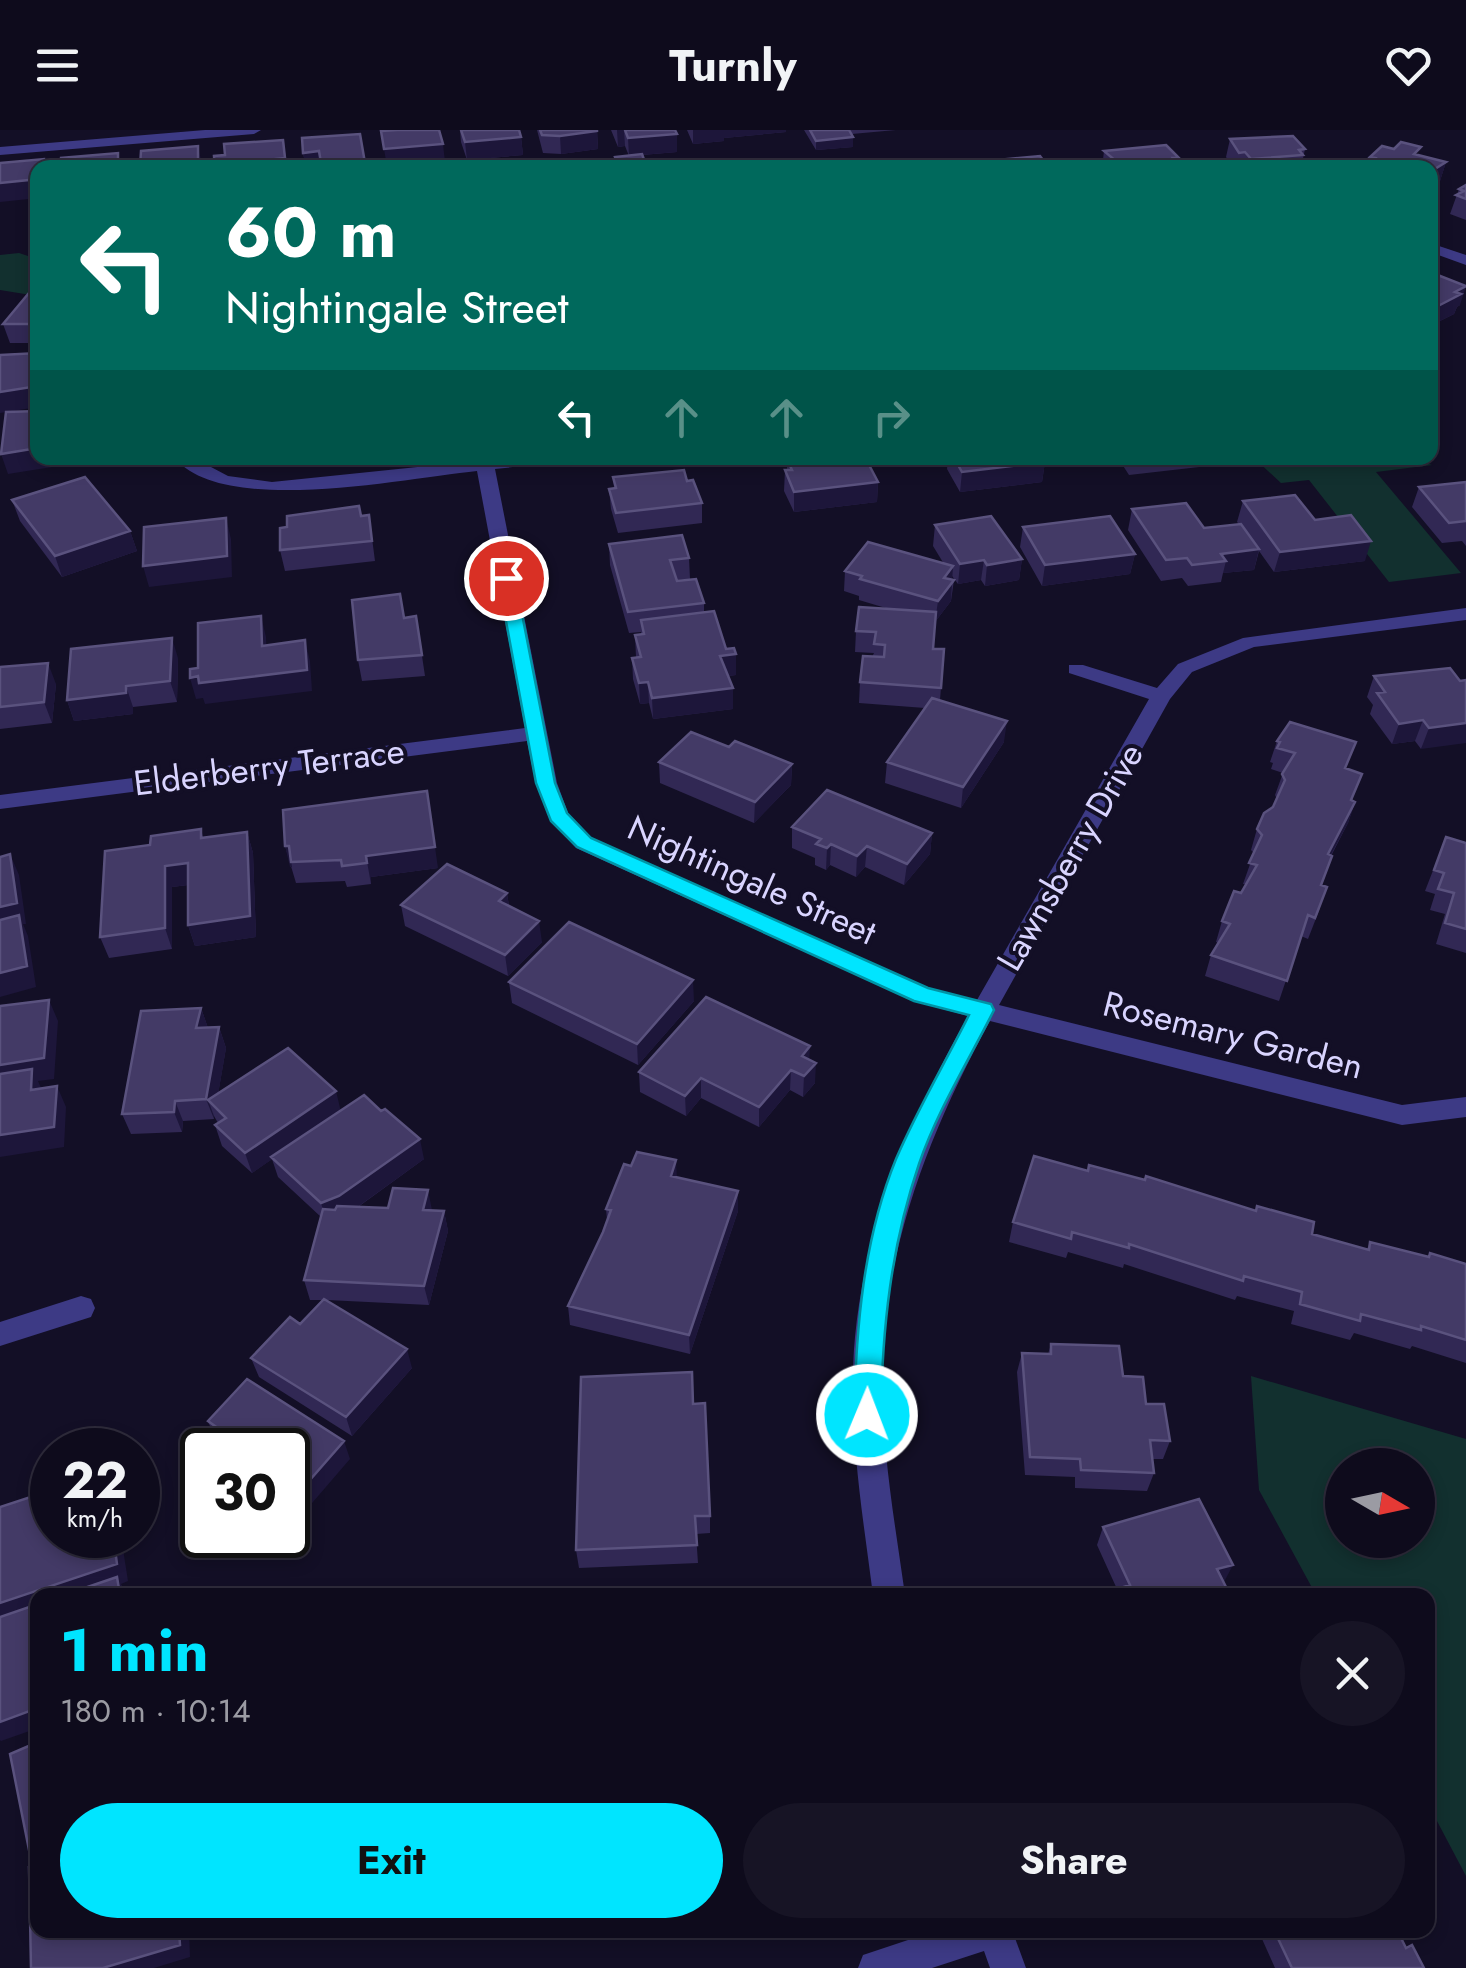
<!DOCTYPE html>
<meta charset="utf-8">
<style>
:root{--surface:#0e0b1c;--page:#171425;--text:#f1f3f6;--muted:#9b9ba3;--line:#2e2b3b;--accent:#00e5ff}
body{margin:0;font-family:Jost,sans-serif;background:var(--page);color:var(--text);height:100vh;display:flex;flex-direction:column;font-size:38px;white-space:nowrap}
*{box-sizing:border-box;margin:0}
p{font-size:32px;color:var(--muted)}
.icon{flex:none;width:55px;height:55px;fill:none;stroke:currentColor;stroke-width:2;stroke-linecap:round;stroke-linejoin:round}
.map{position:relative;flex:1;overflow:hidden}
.sheet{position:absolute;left:30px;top:1458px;width:1405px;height:350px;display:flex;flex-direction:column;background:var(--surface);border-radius:20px;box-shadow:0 5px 15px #0003,0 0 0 2px var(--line)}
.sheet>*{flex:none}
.top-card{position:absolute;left:30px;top:30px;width:1408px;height:305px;border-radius:20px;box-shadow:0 5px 15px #0003,0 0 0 2px var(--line);background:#00695c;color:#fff;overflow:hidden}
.needle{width:65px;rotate:99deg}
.controls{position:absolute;left:1325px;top:1318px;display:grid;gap:20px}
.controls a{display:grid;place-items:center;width:110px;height:110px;border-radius:50%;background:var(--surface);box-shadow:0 5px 15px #0003,0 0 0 2px var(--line);font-size:50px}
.speed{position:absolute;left:30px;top:1298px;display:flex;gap:20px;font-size:50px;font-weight:700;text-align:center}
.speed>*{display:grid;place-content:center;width:130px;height:130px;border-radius:50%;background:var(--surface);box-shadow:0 5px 15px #0003,0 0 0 2px var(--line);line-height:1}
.speed small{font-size:25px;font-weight:400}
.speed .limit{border:5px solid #111;border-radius:15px;background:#fff;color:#111}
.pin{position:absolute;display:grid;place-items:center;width:85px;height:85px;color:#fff;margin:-42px;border:5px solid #fff;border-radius:50%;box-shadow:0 2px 10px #0007}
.me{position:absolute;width:110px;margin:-55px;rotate:1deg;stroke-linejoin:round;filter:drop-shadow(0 0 8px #0008)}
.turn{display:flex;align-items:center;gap:35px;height:210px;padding:0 30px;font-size:45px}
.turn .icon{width:130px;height:130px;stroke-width:2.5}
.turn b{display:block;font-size:70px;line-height:85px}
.lanes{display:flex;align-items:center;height:95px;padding:0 30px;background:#0003;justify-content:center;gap:50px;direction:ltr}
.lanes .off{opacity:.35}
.round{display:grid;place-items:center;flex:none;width:105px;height:105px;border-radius:52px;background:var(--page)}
.summary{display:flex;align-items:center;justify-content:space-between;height:170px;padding:0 30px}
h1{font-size:60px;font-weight:700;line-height:75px;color:var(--accent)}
.primary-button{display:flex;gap:20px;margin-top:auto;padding:20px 30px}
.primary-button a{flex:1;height:115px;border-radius:60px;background:var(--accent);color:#111;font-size:40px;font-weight:700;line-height:115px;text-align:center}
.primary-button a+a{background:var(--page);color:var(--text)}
header{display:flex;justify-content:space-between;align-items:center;height:130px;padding:0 30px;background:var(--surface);font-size:45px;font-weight:700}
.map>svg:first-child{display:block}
</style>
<header><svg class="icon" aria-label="menu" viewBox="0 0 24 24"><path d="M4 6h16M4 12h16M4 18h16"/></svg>Turnly<svg class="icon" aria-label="heart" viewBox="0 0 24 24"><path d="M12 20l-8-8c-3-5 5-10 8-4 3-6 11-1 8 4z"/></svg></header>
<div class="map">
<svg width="1466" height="1838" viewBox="0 0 1466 1838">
<rect width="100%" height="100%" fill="#130f26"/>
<path fill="#12302f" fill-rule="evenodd" d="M19 123 37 129V166L0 160V125Z
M1254 328H1408L1432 335 1376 342 1461 443 1389 452 1309 350 1281 353Z
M1251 1246 1466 1309V1746L1428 1674V1465H1316L1259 1360ZM1418 1335V1410H1342V1335Z"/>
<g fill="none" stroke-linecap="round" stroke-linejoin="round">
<path fill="#3d3a85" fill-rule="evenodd" d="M205 0H261L254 4 0 25V17Z
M1430 113 1466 125V135L1430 122Z
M175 328H194L228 346 272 352 505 328H559L551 333 495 339 557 653 568 683 592 708 928 858 977 870 1149 569 1069 543V535H1083L1157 558 1178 534 1243 508 1466 478V490L1254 517 1192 542 1170 569 999 875 1402 975 1466 967V987L1402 995 990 891C936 990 893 1094 884 1207 877 1293 893 1380 905 1465H873C862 1380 847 1292 855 1207 866 1091 912 986 968 886L913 871 576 718C540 680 537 661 527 611L0 679V665L525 598 477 341C406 348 223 387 175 328Z
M81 1166 91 1169 95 1178 91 1187 0 1216V1192Z
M938 1800H1012L1026 1838H990L984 1821 932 1838H858L863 1825Z"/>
</g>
<path fill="#312854" d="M460 0H519L521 7 523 25 467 30 461 12Z
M537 0H597L598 19 561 24 543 23Z
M611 0H675L677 22 642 25 647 38H616L615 27 629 26 625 16 618 17Z
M687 0H786V2L724 8V11L693 14Z
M804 0H849L853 7V17L816 20Z
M850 0H896L852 4Z
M360 4 366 38H306L303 23Z
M1230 9 1305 19 1301 38H1233L1226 27Z
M1104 21 1179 28 1178 38H1102Z
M1419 26 1446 32 1440 51 1430 57V38H1367L1370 27Z
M1466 55V90L1450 84 1459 59Z
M1430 142 1460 175 1457 177 1454 184 1434 194 1430 193Z
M38 159V213H10L3 194Z
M948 328H1042L1045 332 1042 352 960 362 947 339Z
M1118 328H1210L1208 336 1129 345Z
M787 329 860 332 878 352 877 372 794 382 784 361 785 340H787Z
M613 347 687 351 702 373V393L618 403 611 379 609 359 614 358Z
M1466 352V416L1462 411 1442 413 1412 377 1419 357Z
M12 370 130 401 137 421 62 447 20 391Z
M1243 371 1315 390 1365 431 1274 442 1259 421 1254 440 1223 443 1221 452 1188 456 1182 448 1161 451 1128 400 1132 379 1204 398 1239 394 1237 392Z
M369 385 375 431 285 441 280 420 361 386Z
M935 395 1022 429 1019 450 985 456 981 450 958 454 952 446V450H954L951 471 935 492 933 519H944L940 570 1004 612 961 678 885 653 887 632 925 578 859 573 860 552 874 523 855 522 856 501 889 479 859 470V466L844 461 845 441 944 434 933 416Z
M1023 397 1135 424 1130 444 1042 456 1020 417Z
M609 414 689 428 690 449 677 450 704 473V483L736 545 728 546 733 579 653 589 649 573 640 574 633 549 632 528 636 527 635 505 641 504V502L629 503 610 435Z
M416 486 425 546 362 551 358 530 404 488Z
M178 528 177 572 133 577V584L74 591 67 570Z
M0 537 56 554 52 593 0 599Z
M1374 546 1460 551 1421 619 1415 611 1392 614 1370 584 1373 575 1367 567Z
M1277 611 1346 639 1352 671 1355 672 1348 693 1331 726 1322 755 1320 778 1308 809 1301 806 1279 871 1205 846 1211 825 1218 813 1216 812 1222 791 1246 754H1243L1254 723 1251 720 1257 699 1273 677 1277 669 1275 665 1283 643 1271 639 1273 633 1270 632Z
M729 617 792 634 791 655 754 693 660 653 659 632Z
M792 697 932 703 930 724 904 755 865 737 856 747 830 735 826 740 815 735V728L792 718Z
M201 699 203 707 247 702 253 723 256 807 195 816 188 795V755L172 757V819L109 828 100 807 150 715Z
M1446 707 1466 713V823L1436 814 1445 784 1430 780 1435 764 1425 761Z
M285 716 438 738 371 747V754L347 757 345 751 296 753Z
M507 763 509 776 542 812 508 846 405 796 401 775Z
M509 852 694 871 638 935 512 873Z
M201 878 208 898 219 897 226 918 218 964 341 980 424 1029 358 1077 444 1081 448 1101 429 1175 327 1170 412 1238 352 1306 259 1247 251 1228 300 1194 322 1170H310L304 1150 321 1087 278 1047 272 1029 252 1043 222 1016 215 995 218 993 214 986V989L183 991 182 1002 131 1004 122 984Z
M809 930 815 953 803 967 790 960 759 997 701 968 686 986 640 962 639 942Z
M1088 1041 1255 1081 1257 1076 1312 1104 1367 1119 1370 1112 1428 1127 1430 1123 1466 1134V1233L1412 1216 1410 1219 1354 1203 1350 1210 1291 1194 1294 1181 1237 1166 1235 1170 1124 1134 1123 1138 1068 1122 1066 1128 1009 1112 1013 1092Z
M677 1047 738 1061V1081L690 1224 570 1195 568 1176 603 1102 607 1090 606 1079Z
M1051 1214 1123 1246 1146 1274 1170 1311 1163 1329H1152L1154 1343 1147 1361 1075 1358V1347L1025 1345 1017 1242 1022 1223 1048 1224Z
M693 1274 710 1386V1403L696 1404 698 1433 579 1438 576 1420Z
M208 1292 350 1329 288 1320H202V1346L192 1328 214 1304Z
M1103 1397 1224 1452 1230 1465H1112L1114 1460 1117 1459 1097 1415Z
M1258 1800H1397L1406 1818 1424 1838H1275Z"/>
<path fill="#1d163a" d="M617 0H624L625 16 618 17Z
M693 0H786V2L724 8V11L693 14Z
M597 1 598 19 561 24 560 6Z
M677 4V22L629 26 628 8Z
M521 7 523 25 467 30 465 12Z
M853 7V17L816 20V11Z
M283 10 288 38H257V31Z
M443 14 445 32 387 37 384 19Z
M198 16 202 35V38H198Z
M319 21 322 38H306L303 23Z
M1173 28H1179L1178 38H1148Z
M1446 32 1440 51 1430 57V42Z
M38 49V68L0 72V53Z
M1466 156 1460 175 1457 177 1454 184 1434 194 1440 175 1455 162Z
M38 256V277L0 283V262Z
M38 318V328H71V334L8 344 1 324Z
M1045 332 1042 352 960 362 962 342Z
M878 352 877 372 794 382V362Z
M226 388 231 409 232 447 149 457 143 436Z
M130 401 137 421 62 447 55 426Z
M1371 411 1365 431 1274 442 1280 422Z
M1259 419 1254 440 1223 443 1226 431 1221 424Z
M1135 424 1130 444 1042 456 1045 435Z
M1022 429 1019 450 985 456 987 435Z
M984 430 981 450 958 454 960 434Z
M953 436 951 471 935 492 938 471 944 448Z
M261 486 266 507 267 536 262 516Z
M172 508 178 528 177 572 170 551Z
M305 510 310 531 312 561 205 574 203 568 196 569 190 548Z
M736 524V545L720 547V526Z
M48 533 56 554 52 593 44 572Z
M648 552 649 573 640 574 639 553Z
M126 556 133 577V584L74 591 67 570Z
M733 558V579L653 589 652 568Z
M1423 590 1415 611 1392 614 1399 594Z
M1007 591 1004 612 961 678 963 657Z
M1466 593V613L1421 619 1429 598Z
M792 634 791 655 754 693 755 672Z
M1355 672 1348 693 1320 745 1328 724Z
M430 682 438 738 371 747V754L366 726Z
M247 702 253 723 256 807 195 816 188 795Z
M932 703 930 724 904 755 907 734Z
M831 714 830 735 826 740 827 718Z
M285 716H289L292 737H290Z
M867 716 865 737 856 747 857 726Z
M10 724 19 745 26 794H23L28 806 36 857 0 867V777Z
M188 733 195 754 172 757V819L165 798V736Z
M507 763 510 784 499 771Z
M539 791 542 812 508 846 505 825Z
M693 850 694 871 638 935 637 914Z
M49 870 58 891 54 949 38 951 42 960 0 957V935Z
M201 878 208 898H196Z
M219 897 226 918 216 977 208 970 214 986V989L206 969Z
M810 916 809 937 801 946 802 926Z
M816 933 815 953 803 967 804 946Z
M791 940 790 960 759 997V977Z
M701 948V968L686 986 685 966Z
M57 956 66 977 64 1017 0 1027V1005Z
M336 961 341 982 252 1043 245 1023Z
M175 971 183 991 182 1002 174 982Z
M420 1009 424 1029 345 1086 327 1093 321 1073Z
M676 1030 677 1050 671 1046Z
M428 1060 432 1080 427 1100 423 1080Z
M738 1061V1081L690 1224 689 1205Z
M444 1081 448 1101 429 1175 424 1156Z
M407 1219 412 1238 352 1306 346 1287Z
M344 1311 350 1329 288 1401V1375Z
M113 1405H127L129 1417 123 1419 128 1451 121 1454 128 1465H38V1481L0 1494V1473Z
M1233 1435 1224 1452 1217 1439Z
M38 1578V1598L1 1611 0 1610V1592Z
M179 1800H189L190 1827 154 1838H103Z"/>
<path fill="#433a66" stroke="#5a527e" stroke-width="2.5" d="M397 0H439L443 14 384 19 381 1Z
M461 0H519L521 7 465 12Z
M540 0H597V1L560 6 542 5Z
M625 0H675L677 4 628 8Z
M810 0H849L853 7 816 11Z
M360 4 365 33H321L319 21 303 23 302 8Z
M1293 6 1305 19 1299 20 1303 25 1251 29 1245 22 1239 23 1230 9Z
M283 10 285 28 257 31V38H215L214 26 225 25 224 14Z
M1401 12 1421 17 1414 24 1446 32 1430 42V38H1383L1368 34 1375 28 1370 27 1382 16 1394 19Z
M1166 15 1179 28H1173L1178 34 1148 38H1124L1104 21Z
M198 16V38H151V35L140 36 141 21Z
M118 23V38H60L61 28Z
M642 24 647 38H619L615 27Z
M1040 26 1049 38H980L976 32Z
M44 29V38H38V49L0 53V33Z
M1466 55V69L1456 65 1464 61 1459 59Z
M1430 142 1466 156 1455 162 1461 164 1440 175 1430 171Z
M33 158 38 159V194H3Z
M38 223V256L0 262V225Z
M38 281V318L1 324 6 282Z
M800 328H858L860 332 867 331 878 352 794 362 785 340H792L787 329Z
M954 328H1042L1045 332 962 342Z
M684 340 687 351 693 350 702 373 616 383 609 359 616 358 613 347Z
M85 347 130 401 55 426 12 370Z
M1466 352V391L1449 393 1419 357Z
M1295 365 1315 390 1351 385 1371 411 1280 422 1243 371Z
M1186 373 1204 398 1241 394 1259 419 1221 424 1226 431 1192 435 1187 428 1166 430 1132 379Z
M359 376 361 386 369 385 372 411 280 420V398L287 397V386Z
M991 386 1022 429 987 435 984 430 960 434 935 395Z
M1110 386 1135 424 1045 435 1023 397Z
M226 388 227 426 143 436 144 397Z
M682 405 689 428 670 430 677 451 696 449 704 473 628 482 609 414Z
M868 412 953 436 944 448 954 450 938 471 860 449 862 446 845 441Z
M400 464 404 488 416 486 422 525 358 530 352 470Z
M859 477 936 482 933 519H944L941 558 860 552 863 526 884 527 885 515 874 514 876 502 856 501Z
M714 481 726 519 734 518 736 524 720 526 733 558 652 568 648 552 639 553 632 528 641 527 635 505 644 504 641 490Z
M261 486 262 516 305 510 307 540 199 553 198 546 190 548V539L198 538V493Z
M172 508 170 551 126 556V563L67 570 71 519Z
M48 533 44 572 0 577V537Z
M1450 538 1460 551 1466 550V593L1429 598 1423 590 1399 594 1377 563 1385 562 1374 546Z
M932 568 1007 591 963 657 887 632Z
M1290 592 1356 612 1345 638 1362 644 1351 670 1355 672 1328 724 1332 726 1321 755 1327 757 1315 788 1308 785 1287 851 1211 825 1230 794 1222 791 1234 761 1241 763 1257 735 1249 733 1262 705 1257 699 1264 683 1273 677 1285 650 1282 644 1295 623 1277 618 1280 612 1277 611Z
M691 602 729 617 735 611 792 634 755 672 659 632Z
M827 660 932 703 907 734 867 716 857 726 831 714 827 718 816 714 821 709 792 697Z
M427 661 435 717 366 726 367 733 342 736 341 730 291 732 289 716H285L283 680Z
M201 699V708L247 702 250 786 188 795V733L165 736V798L100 807 105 721 150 715 151 706Z
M1446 707 1466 713V799L1445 793 1454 763 1438 759 1444 743 1434 740Z
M10 724 17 773 0 777V727Z
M447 734 507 763 499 771 539 791 505 825 401 775Z
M19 785 27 836 0 843V790Z
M569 792 693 850 637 914 509 852Z
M706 867 810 916 802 926 816 933 804 946 791 940 759 977 701 948 685 966 639 942Z
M49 870 44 928 0 935V876Z
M201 878 196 898 219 897 206 969 175 971 174 982 122 984 141 881Z
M288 918 336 961 245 1023 215 995 226 988 208 970Z
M32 939 31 960 57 956 54 997 0 1005V944Z
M364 965 381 981 385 979 420 1009 339 1066 321 1073 271 1027Z
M637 1022 676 1030 671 1046 738 1061 689 1205 568 1176 603 1102 611 1080 606 1079 624 1034 631 1036Z
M1034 1026 1088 1041 1089 1035 1145 1050 1146 1046 1256 1081 1257 1076 1314 1092 1312 1104 1369 1120 1370 1112 1429 1127 1430 1123 1466 1134V1210L1421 1196V1200L1361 1184 1360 1191 1300 1174 1302 1162 1244 1146 1243 1151 1129 1114V1118L1072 1102 1071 1109 1013 1092Z
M393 1058 428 1060 423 1080 444 1081 424 1156 304 1150 323 1079 335 1080 337 1076 388 1078Z
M324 1169 407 1219 346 1287 251 1228 290 1187 300 1194Z
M1051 1214 1119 1216 1123 1246 1143 1247 1146 1274H1164L1170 1311 1150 1310 1154 1343 1081 1340 1080 1329 1030 1327 1022 1223 1051 1224Z
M692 1242 693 1274 705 1273 710 1386H695L697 1415 576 1420 581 1247Z
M247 1249 344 1311 288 1375V1320H202V1334L192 1328 219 1299 208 1291Z
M52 1360V1405H113L117 1434 0 1473V1377Z
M1199 1369 1233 1435 1217 1439 1230 1465H1117L1114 1460 1130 1455 1103 1397Z
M117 1447 120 1465H64Z
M38 1474V1578L0 1592V1487Z
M38 1612V1727L31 1730 10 1624Z
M38 1735V1800H179L180 1815 103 1838H31L29 1737Z
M1274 1800H1397L1406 1818 1412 1815 1424 1838H1292Z"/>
<path fill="#00e5ff" stroke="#0095a6" stroke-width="2.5" d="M506 443 515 448 555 653 567 683 591 708 928 858 991 874 994 880C969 930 937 981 919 1034 891 1116 882 1199 881 1285L877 1294 867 1297 858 1294 854 1285C856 1199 863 1110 896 1029 917 980 945 933 969 885L914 871 577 717 551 691 536 653 498 448Z"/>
<g text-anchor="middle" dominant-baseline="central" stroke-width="8" stroke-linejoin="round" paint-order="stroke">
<g font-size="35" fill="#d9d4ff" stroke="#130f26">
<text transform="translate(269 637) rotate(-7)">Elderberry Terrace</text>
<text transform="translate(1070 727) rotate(-60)">Lawnsberry Drive</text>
<text transform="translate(752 750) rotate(24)">Nightingale Street</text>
<text transform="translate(1233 905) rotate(14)">Rosemary Garden</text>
</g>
</g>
</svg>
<div class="controls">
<a><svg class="needle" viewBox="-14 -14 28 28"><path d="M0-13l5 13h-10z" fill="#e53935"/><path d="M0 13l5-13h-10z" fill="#9b9ba3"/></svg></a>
</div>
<div class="speed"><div>22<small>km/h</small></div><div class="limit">30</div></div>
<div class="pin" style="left:506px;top:448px;background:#d93025"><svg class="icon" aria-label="arrive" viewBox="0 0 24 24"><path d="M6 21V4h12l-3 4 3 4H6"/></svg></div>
<svg class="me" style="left:867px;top:1285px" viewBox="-20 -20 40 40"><circle r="17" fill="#00e5ff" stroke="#fff" stroke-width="3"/><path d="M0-11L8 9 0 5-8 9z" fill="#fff"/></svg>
<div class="top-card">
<div class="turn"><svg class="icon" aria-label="left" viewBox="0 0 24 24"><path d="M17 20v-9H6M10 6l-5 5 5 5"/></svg><div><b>60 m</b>Nightingale Street</div></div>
<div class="lanes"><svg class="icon" aria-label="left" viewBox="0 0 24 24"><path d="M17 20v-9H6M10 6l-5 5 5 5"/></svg><svg class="icon off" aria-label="ahead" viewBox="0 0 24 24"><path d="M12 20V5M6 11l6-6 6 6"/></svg><svg class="icon off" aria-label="ahead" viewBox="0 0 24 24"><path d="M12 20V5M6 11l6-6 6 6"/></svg><svg class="icon off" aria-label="right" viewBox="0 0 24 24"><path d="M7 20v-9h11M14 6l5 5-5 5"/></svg></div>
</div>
<section class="sheet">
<div class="summary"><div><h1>1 min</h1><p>180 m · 10:14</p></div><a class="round"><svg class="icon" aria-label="close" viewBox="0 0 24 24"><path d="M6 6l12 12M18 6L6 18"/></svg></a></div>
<div class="primary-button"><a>Exit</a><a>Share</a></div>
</section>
</div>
